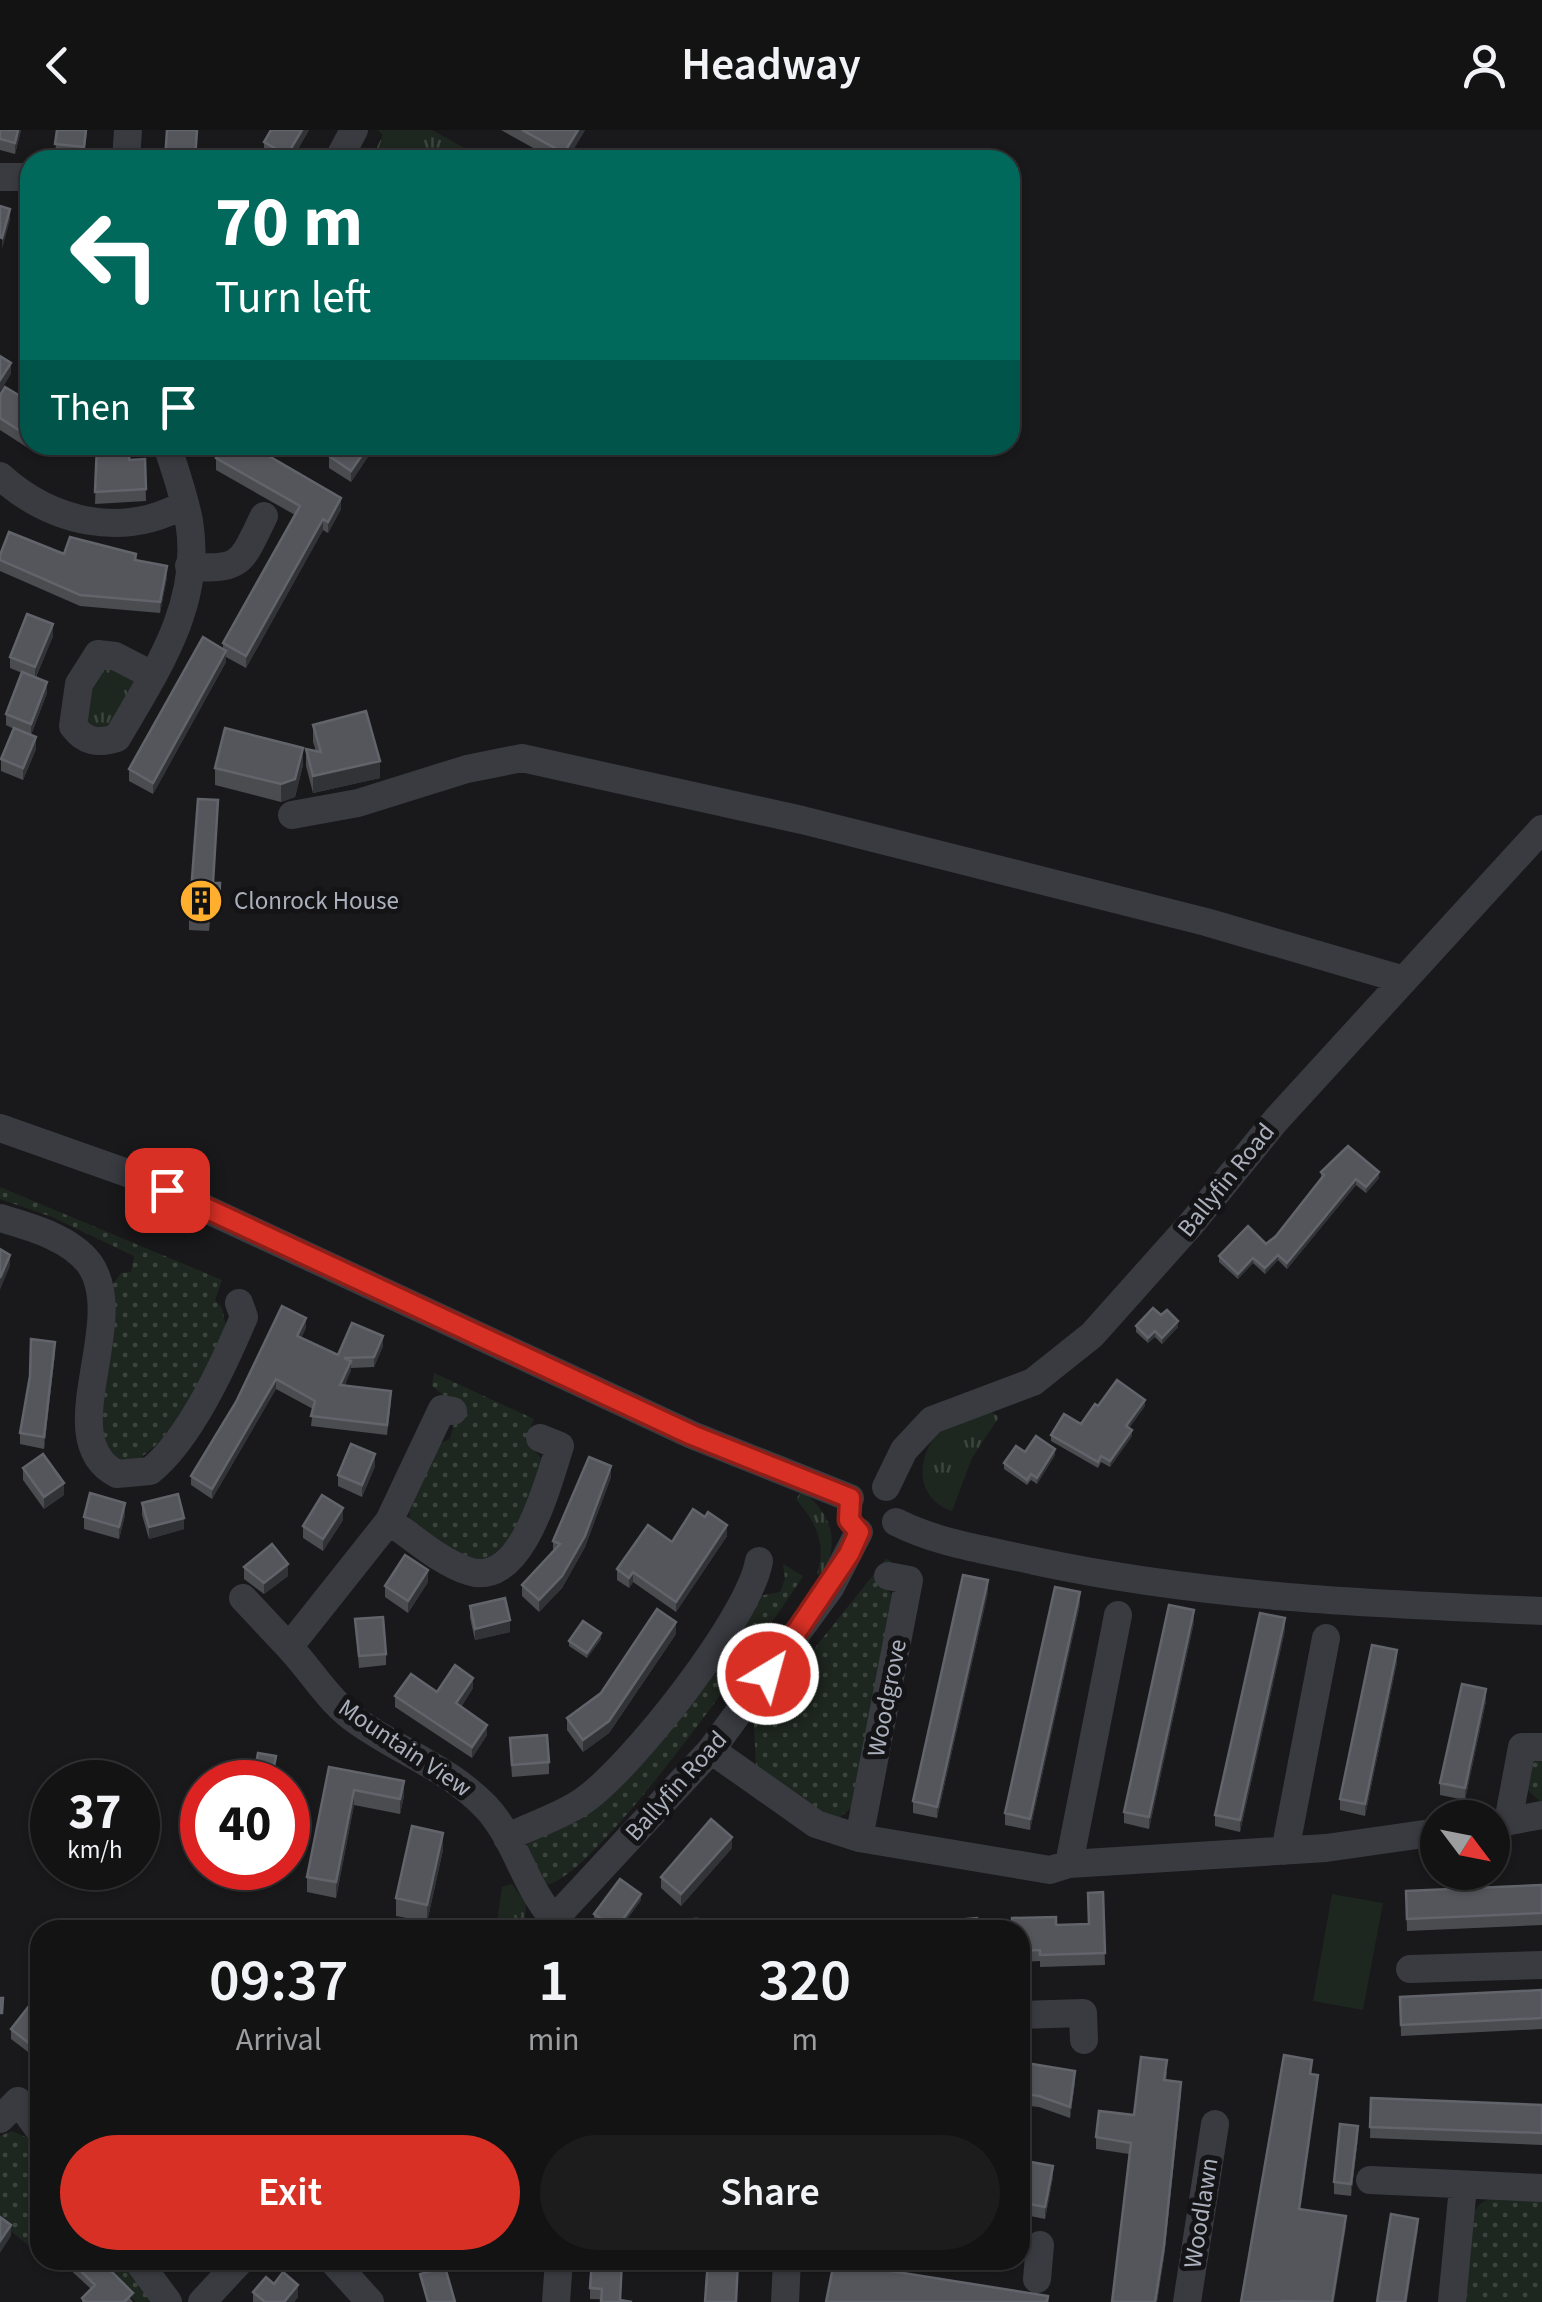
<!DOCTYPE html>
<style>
:root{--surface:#131314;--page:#1c1c1d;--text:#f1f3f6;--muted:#9d9ea0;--line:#323234;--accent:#d93025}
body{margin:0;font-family:"Source Sans 3",sans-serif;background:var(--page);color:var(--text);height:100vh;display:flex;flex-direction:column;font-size:38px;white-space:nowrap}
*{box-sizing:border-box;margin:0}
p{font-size:32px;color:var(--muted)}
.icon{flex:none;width:55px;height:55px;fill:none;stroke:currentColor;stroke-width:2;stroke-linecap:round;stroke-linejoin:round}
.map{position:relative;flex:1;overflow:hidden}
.side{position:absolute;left:30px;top:1790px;width:1000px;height:350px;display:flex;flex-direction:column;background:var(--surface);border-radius:30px;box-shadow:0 2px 8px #0004,0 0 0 2px var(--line)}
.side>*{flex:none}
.top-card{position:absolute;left:20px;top:20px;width:1000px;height:305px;border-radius:30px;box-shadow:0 2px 8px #0004,0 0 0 2px var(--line);background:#00695c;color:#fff;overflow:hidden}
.needle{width:65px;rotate:122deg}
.buttons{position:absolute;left:1420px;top:1670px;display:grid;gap:20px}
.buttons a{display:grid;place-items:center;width:90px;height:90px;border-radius:50%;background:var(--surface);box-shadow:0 2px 8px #0004,0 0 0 2px var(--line);font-size:50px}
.speed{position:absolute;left:30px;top:1630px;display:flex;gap:20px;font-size:50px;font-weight:700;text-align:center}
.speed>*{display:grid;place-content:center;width:130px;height:130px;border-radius:50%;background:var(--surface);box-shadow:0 2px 8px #0004,0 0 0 2px var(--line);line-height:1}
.speed small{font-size:25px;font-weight:400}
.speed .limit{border:15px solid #d22;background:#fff;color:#111}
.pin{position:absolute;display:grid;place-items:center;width:85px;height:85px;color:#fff;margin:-42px;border-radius:20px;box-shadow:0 5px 15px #0006}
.me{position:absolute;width:110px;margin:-55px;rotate:37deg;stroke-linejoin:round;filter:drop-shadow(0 0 8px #0008)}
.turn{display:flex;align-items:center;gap:35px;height:210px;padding:0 30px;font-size:45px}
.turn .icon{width:130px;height:130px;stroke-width:2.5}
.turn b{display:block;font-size:70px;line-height:85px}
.then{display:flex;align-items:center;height:95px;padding:0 30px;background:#0003;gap:20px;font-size:38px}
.eta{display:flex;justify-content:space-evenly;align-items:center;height:170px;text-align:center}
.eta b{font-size:60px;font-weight:600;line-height:70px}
.action{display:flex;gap:20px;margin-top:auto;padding:20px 30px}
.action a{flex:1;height:115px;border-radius:60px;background:var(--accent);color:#fff;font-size:40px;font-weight:600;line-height:115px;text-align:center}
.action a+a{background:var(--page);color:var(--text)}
header{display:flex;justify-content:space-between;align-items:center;height:130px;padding:0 30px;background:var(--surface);font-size:45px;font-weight:600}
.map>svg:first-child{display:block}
</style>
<header><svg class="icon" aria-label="back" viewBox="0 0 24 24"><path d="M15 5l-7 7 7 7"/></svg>Headway<svg class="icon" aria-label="person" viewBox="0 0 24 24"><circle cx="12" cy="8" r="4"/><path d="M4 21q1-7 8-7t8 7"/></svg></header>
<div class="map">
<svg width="1542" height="2172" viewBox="0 0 1542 2172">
<defs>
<pattern id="grass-tufts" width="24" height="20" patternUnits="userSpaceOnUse" patternTransform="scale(2.5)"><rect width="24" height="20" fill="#1e271f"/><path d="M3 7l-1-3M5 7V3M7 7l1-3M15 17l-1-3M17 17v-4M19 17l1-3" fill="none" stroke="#3c443e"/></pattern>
<pattern id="park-dots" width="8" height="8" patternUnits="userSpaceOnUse" patternTransform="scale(2.5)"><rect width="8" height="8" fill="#1e271f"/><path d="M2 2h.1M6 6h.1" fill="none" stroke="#3c443e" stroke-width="1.8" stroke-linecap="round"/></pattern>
</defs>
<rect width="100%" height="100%" fill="#19191b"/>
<path fill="url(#grass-tufts)" d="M378 0H432L468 20 463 30H348L354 21H375L383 5Z
M97 534 139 548 114 594 102 603 86 593 91 543Z
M989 1280 999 1287 972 1328 952 1381C912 1367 916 1322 944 1297 955 1288 976 1284 989 1280Z
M802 1361C834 1386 838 1410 824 1447L817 1444C827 1413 816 1393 796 1369Z
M512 1754 526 1774 524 1800H496L502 1757Z
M700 1787 701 1800H634L638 1792Z"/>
<path fill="url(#park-dots)" d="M0 1057 222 1150 215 1170 222 1178 226 1197C207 1236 170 1323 126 1334L100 1318 110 1158 121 1143 131 1142 134 1126 52 1087 0 1069Z
M434 1243 534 1289 525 1310 542 1329C534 1368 517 1410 483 1432L469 1431 410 1391 409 1380 435 1315 450 1309 458 1277 432 1256Z
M886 1429 891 1431 885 1458 897 1468 855 1675 840 1687 827 1689 756 1639 754 1594Z
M783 1434 803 1446C771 1496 594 1752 545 1755L526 1720 528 1714 575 1684 755 1467 780 1462 785 1449Z
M1542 1626V1673L1522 1655 1531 1632Z
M12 2001 30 2009 40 2020V2124L0 2093V2006Z
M1542 2065V2172H1459L1474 2082C1488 2059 1518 2065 1542 2065Z
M94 2130H122L154 2172H136Z"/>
<path fill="#1e271f" d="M1332 1764 1383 1773 1363 1880 1313 1871Z"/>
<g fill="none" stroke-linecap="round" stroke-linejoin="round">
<path stroke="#393b41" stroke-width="28" d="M126 30 128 0
M338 30 354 0
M0 47H30
M0 346C52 393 123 409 185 374
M189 436C243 442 242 430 264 386
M152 545 115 526 98 524 79 554 73 596C85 612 97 614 117 608 156 541 203 473 189 391 184 365 175 340 167 315
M292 685 358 673 467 639 522 628 802 690 1206 792 1404 850
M0 998 133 1045 692 1305 850 1368
M0 1088C30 1097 69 1107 89 1133 131 1191 49 1309 117 1344L150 1341C190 1309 224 1234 244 1187L239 1173
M453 1281 442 1279 389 1391 289 1517C310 1539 326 1567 350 1586 394 1620 447 1636 486 1677 516 1709 524 1756 554 1789
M886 1357 904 1320 932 1290 1033 1252 1092 1205 1192 1093 1276 990 1542 699
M389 1391C413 1407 440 1432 468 1441 522 1460 548 1352 560 1316L540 1308
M896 1392C939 1414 988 1420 1035 1431 1203 1467 1371 1474 1542 1481
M243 1468 289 1517
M711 1620 816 1694 859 1708 1050 1740 1069 1734 1326 1718 1438 1702
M1508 1692 1522 1617H1542
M1494 1694 1542 1685
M507 1708C531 1695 560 1687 583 1671 631 1638 750 1487 759 1431
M859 1708 909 1450 888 1446
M1285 1721 1326 1508
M1069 1734 1118 1485
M544 1800 711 1620 830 1458 859 1402
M1410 1839 1542 1835
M1020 1885 1083 1883 1084 1910
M0 1989 18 1971 40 2001
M1370 2050 1542 2058
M137 2130 168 2172
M332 2130 370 2172
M1037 2149 1040 2115
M202 2172 241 2130
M556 2172 559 2130
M785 2172 787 2130
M1187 2172 1215 1994
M1452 2172 1463 2057"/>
</g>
<path fill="#4a4c50" d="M0 0H21L15 24 0 20Z
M57 0H87L84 28 55 26Z
M309 0 292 29 294 30H275L264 24V12Z
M501 0H585L567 30H555Z
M0 265 30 272V314L28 318 0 300Z
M97 315 130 330 145 329 146 371 95 374Z
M376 315 351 352 329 338V326Z
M216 328 341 379 328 403 323 400 246 538 226 527V532L153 664 129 651V639L223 519V513L295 385 216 340Z
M64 424 136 430 167 447 160 483 80 476 0 441V425Z
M53 506 36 547 47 563 31 605 36 619 23 650 1 641V629L14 599 6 595V584L22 543 10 538V527Z
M313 595 380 648 313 663 306 636V619L316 621 313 612Z
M303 635 295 667 281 672 215 655V638Z
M218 682 213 753H220L219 782H211L209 801 189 800V788Z
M1321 1042 1379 1048 1366 1063 1356 1055 1287 1139 1278 1130 1265 1144 1253 1133 1238 1149 1219 1132V1126L1266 1114 1276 1106 1321 1048Z
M1161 1185 1178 1197 1162 1214 1155 1207 1148 1213 1136 1202V1196Z
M306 1198 301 1208 338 1225 383 1216 374 1237 351 1238 345 1255 391 1271 387 1305 311 1296 313 1279 276 1259 212 1369 191 1355V1346Z
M55 1223 44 1319 20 1314V1303Z
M1098 1276H1145L1129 1298 1132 1306 1110 1337 1101 1332 1098 1338 1051 1311V1305L1081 1294Z
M1055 1325 1037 1354 1031 1350 1027 1355 1004 1339V1333Z
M375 1336 362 1367 338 1356V1345Z
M23 1338 64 1365 44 1379 23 1350Z
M611 1347 585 1417 562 1458 539 1482 522 1466V1455L553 1422V1411Z
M142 1373 184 1399 149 1409 142 1385Z
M125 1385 119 1409 84 1399V1387Z
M343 1390 323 1421 303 1408V1396Z
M727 1406 676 1482 633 1452 629 1458 617 1450V1439L672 1412Z
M244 1437 288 1446 264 1464 244 1449Z
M428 1452 408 1483 385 1467V1456Z
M988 1462 937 1688 913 1683V1671Z
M1080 1474 1030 1700 1005 1695V1683Z
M470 1476 510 1502 475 1510 470 1488Z
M355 1489 386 1524V1535L359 1538Z
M1194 1492 1149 1699 1124 1693V1682Z
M1285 1500 1240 1702 1215 1696V1685Z
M676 1504 609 1603 583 1622 567 1600V1588L601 1563Z
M601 1509 587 1528 569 1516V1511Z
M1397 1532 1365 1686 1340 1680V1669Z
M473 1558 461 1577 487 1605 472 1628 395 1577V1566Z
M1486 1571 1465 1670 1440 1665V1653Z
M510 1619 549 1632V1644L512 1647Z
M329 1637 404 1666 400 1684 354 1675 336 1768 307 1762V1747Z
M732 1718 681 1776 661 1758V1747Z
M443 1720 427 1792 396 1786V1768Z
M1542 1755V1795L1407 1801 1406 1761Z
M1103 1762 1105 1835 1040 1837V1831L1020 1832V1800L977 1795 1089 1794Z
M641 1770 619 1800H609L594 1789V1784Z
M1542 1860V1899L1401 1906 1400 1867Z
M40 1869V1931L11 1909V1899Z
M1020 1932 1075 1952 1070 1988 1039 1977 1020 1975Z
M1167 1941 1166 1951 1181 1964 1164 2127 1157 2172H1112L1129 2024 1096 2019V2007L1134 1985Z
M1371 1968 1542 1975V2015L1370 2008Z
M1358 2008 1351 2066 1334 2064V2052Z
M1020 2030 1053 2047 1045 2089 1020 2084Z
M65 2130H100L133 2172H82V2168L91 2159 65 2135Z
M623 2130 620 2170 590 2169V2158Z
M253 2162 298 2167 294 2172H253Z"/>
<path fill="#323336" d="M18 0H21L15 24V13Z
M302 0H309L291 30H287V25Z
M578 0H585L567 30H564V23Z
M10 79V90L2 119V108Z
M11 233V244L0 262V250Z
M369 315H376L351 352V341Z
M341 368V379L328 403V392Z
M323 389V400L246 538V526Z
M167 436V447L160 483V472Z
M53 494V506L35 548V537Z
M226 521V532L153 664V653Z
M47 552V563L31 605V594Z
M36 607V619L23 650V638Z
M303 618V635L295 667 281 672V654Z
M380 631V648L313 663V646Z
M1379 1042V1048L1366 1063V1057Z
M1356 1049V1055L1287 1139V1133Z
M10 1125V1136L0 1160V1148Z
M1278 1125V1130L1265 1144V1138Z
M1253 1128V1133L1238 1149V1144Z
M306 1188V1198L297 1216V1206Z
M1178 1191V1197L1162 1214V1208Z
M1155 1201V1207L1148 1213V1208Z
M383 1206V1216L374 1237V1227Z
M55 1212V1223L44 1319V1307Z
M351 1231V1241L340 1265V1255Z
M276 1249V1259L212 1369V1359Z
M1145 1270V1276L1126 1302V1296Z
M1132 1300V1306L1110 1337V1331Z
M1055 1319V1325L1037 1354V1348Z
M375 1324V1336L362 1367V1355Z
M611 1336V1347L585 1417 562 1458 539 1482V1470Z
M64 1353V1365L44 1379V1367Z
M125 1373V1385L119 1409V1397Z
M343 1378V1390L323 1421V1409Z
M184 1388V1399L149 1409V1397Z
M727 1395V1406L676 1482V1472Z
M288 1434V1446L264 1464V1453Z
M428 1440V1452L408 1483V1471Z
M633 1442V1452L629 1458V1448Z
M988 1450V1462L937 1688V1677Z
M1080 1462V1474L1030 1700V1689Z
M1194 1480V1492L1149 1699V1687Z
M1285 1488V1500L1240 1702V1690Z
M510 1490V1502L475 1510V1499Z
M676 1492V1504L609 1603 583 1622V1610Z
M601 1503V1509L587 1528V1523Z
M1397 1520V1532L1365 1686V1674Z
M473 1548V1558L456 1584V1573Z
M1486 1559V1571L1465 1670V1658Z
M487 1595V1605L472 1628V1617Z
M404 1651V1666L400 1684V1669Z
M354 1660V1675L336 1768V1752Z
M443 1703V1720L427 1792V1775Z
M732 1707V1718L681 1776V1764Z
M641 1764V1770L619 1800H616Z
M1075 1941V1952L1070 1988V1977Z
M1318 1945V1956L1299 2090V2079Z
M1181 1952 1164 2127 1157 2172H1155Z
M1358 1996V2008L1351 2066V2054Z
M1053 2036V2047L1045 2089V2077Z
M1346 2086V2097L1334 2172H1332Z
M1418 2089V2100L1407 2172H1405Z
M11 2095V2106L0 2123V2111Z
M298 2155V2167L294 2172H284Z"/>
<path fill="#55565c" stroke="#62646b" stroke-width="2.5" d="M0 0H18L15 13 0 9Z
M57 0H86L84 17 55 14Z
M167 0H197L195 30H165Z
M271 0H302L287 25 264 12Z
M522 0H578L564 23Z
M279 24 294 30H276Z
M0 76 10 79 2 108 0 107Z
M0 226 11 233 0 250Z
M5 257 30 272V302L28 306 0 288V265Z
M97 315H130L129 330 145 329 146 359 95 362Z
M224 315H250L341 368 328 392 323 389 246 526 223 513 300 376 216 328Z
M337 315H369L351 341 329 326Z
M9 402 64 424 70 407 136 424 135 430 167 436 160 472 80 465 0 430V425Z
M27 484 53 494 35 537 10 527Z
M203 507 226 521 153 653 129 639Z
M22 542 47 552 31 594 6 584Z
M366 581 380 631 313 646 306 619 321 622 313 595Z
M14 598 36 607 23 638 1 629Z
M225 598 303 618 295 649 281 654 215 638Z
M198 669 218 670 213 753H220L219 771 211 770 209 789 189 788Z
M1348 1016 1379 1042 1366 1057 1356 1049 1287 1133 1278 1125 1265 1138 1253 1128 1238 1144 1219 1126 1248 1096 1266 1114 1276 1106 1324 1045 1321 1042Z
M0 1119 10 1125 0 1148Z
M282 1176 306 1188 297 1206 338 1225 352 1193 383 1206 374 1227 344 1228 351 1231 340 1255 391 1261 387 1295 311 1286 315 1271 276 1249 212 1359 191 1346 236 1272Z
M1153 1178 1161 1185 1167 1180 1178 1191 1162 1208 1155 1201 1148 1208 1136 1196Z
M31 1209 55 1212 44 1307 20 1303 30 1246Z
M1117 1250 1145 1270 1126 1296 1132 1300 1110 1331 1101 1326 1098 1332 1051 1305 1064 1284 1081 1294 1095 1274 1098 1276Z
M1036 1306 1055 1319 1037 1348 1031 1344 1027 1350 1004 1333 1016 1316 1025 1322Z
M351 1314 375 1324 362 1355 338 1345Z
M43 1324 64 1353 44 1367 23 1338Z
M589 1327 611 1336 585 1406 562 1446 539 1470 522 1455 560 1414 553 1411Z
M90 1363 125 1373 119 1397 84 1387Z
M178 1364 184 1388 149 1397 142 1373Z
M322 1365 343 1378 323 1409 303 1396Z
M693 1379 705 1387 708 1382 727 1395 676 1472 633 1442 629 1448 617 1439 648 1395 672 1412Z
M272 1414 288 1434 264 1453 244 1437Z
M405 1425 428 1440 408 1471 385 1456Z
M963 1445 988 1450 937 1677 913 1671Z
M1055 1457 1080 1462 1030 1689 1005 1683Z
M505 1468 510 1490 475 1499 470 1476Z
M1169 1475 1194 1480 1149 1687 1124 1682Z
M657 1479 676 1492 609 1591 583 1610 567 1588 601 1563Z
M1260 1483 1285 1488 1240 1690 1215 1685Z
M383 1487 386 1524 359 1526 355 1489Z
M583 1491 601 1503 587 1523 569 1511Z
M1372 1515 1397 1520 1365 1674 1340 1669Z
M455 1535 473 1548 456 1573 487 1595 472 1617 395 1566 411 1544 437 1562Z
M1462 1554 1486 1559 1465 1658 1440 1653Z
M547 1605 549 1632 512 1635 510 1608Z
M258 1623 276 1626 271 1652H253Z
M329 1637 404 1651 400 1669 354 1660 336 1752 307 1747Z
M711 1689 732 1707 681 1764 661 1747Z
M412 1696 443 1703 427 1775 396 1768Z
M620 1749 641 1764 616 1799 594 1784Z
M1542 1755V1783L1407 1789 1406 1761Z
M1103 1762 1105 1823 1040 1825V1820L1020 1821V1800H904L934 1798V1792L977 1788V1795L1012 1792V1788L1056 1787V1795L1089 1794 1088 1763Z
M873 1790V1795L899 1793 900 1800H714Z
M1542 1860V1888L1401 1895 1400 1867Z
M37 1866 40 1869V1922L11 1899Z
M0 1868H3L2 1883H0Z
M1284 1925 1312 1930 1310 1944 1318 1945 1299 2079 1346 2086 1332 2172 1282 2171V2172H1241Z
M1141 1927 1167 1930 1164 1950 1181 1952 1164 2116 1155 2172H1112L1131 2013 1096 2007 1099 1981 1134 1985Z
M1020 1932 1075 1941 1070 1977 1039 1966 1020 1963Z
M1371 1968 1542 1975V2003L1370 1997Z
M1340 1994 1358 1996 1351 2054 1334 2052Z
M1020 2030 1053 2036 1045 2077 1020 2072Z
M1391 2084 1418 2089 1405 2172H1377Z
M0 2087 11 2095 0 2111Z
M70 2130H100L133 2163 124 2172H85L82 2168 95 2155Z
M592 2130H622L620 2170 632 2172H601L602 2159 590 2158Z
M708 2130H738L736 2172H705Z
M834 2132 1048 2166 1047 2172H826Z
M445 2137 455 2172H428L420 2144Z
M283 2142 298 2155 284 2172H265L253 2162 266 2147 274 2154Z"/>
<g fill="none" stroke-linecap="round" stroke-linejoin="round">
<g stroke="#8d1f18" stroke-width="25">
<path id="route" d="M167 1060 692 1305 850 1368 849 1390 859 1402 849 1424 768 1544"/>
</g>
<use href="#route" stroke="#d93025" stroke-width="18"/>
</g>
<defs>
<g id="building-disc" transform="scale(2.25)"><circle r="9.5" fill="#ffae2d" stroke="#141416"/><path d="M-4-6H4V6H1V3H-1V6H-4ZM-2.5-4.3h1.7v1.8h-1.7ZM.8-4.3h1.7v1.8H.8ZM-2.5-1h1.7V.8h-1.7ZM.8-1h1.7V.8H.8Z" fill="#111"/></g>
</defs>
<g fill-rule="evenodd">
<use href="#building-disc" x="201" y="771"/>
</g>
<g text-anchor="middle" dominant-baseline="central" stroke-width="10" stroke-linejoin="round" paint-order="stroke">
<g font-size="25" fill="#aab0bc" stroke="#141416" text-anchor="start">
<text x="234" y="771">Clonrock House</text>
</g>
<g font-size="25" fill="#aab0bc" stroke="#141416">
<text transform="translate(1226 1050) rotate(-51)">Ballyfin Road</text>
<text transform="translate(887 1568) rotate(-79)">Woodgrove</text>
<text transform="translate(405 1618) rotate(34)">Mountain View</text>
<text transform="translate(676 1656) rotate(-48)">Ballyfin Road</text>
<text transform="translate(1201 2083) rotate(-81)">Woodlawn</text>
</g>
</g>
</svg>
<div class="buttons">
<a><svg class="needle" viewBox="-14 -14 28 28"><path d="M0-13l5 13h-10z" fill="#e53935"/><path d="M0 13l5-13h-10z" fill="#9d9ea0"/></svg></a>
</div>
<div class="speed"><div>37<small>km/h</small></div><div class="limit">40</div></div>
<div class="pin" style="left:167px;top:1060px;background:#d93025"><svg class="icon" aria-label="arrive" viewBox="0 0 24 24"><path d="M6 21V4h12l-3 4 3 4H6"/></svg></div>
<svg class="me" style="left:768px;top:1544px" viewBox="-20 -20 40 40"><circle r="17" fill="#d93025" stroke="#fff" stroke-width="3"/><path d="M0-11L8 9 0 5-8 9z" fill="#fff"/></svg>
<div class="top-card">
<div class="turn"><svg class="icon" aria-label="left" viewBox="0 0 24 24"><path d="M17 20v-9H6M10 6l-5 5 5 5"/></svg><div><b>70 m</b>Turn left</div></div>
<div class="then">Then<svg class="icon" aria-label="arrive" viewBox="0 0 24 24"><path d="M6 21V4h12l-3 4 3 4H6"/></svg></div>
</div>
<section class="side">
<div class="eta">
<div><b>09:37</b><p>Arrival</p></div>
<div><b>1</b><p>min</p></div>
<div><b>320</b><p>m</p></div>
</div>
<div class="action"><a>Exit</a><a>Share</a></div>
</section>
</div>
